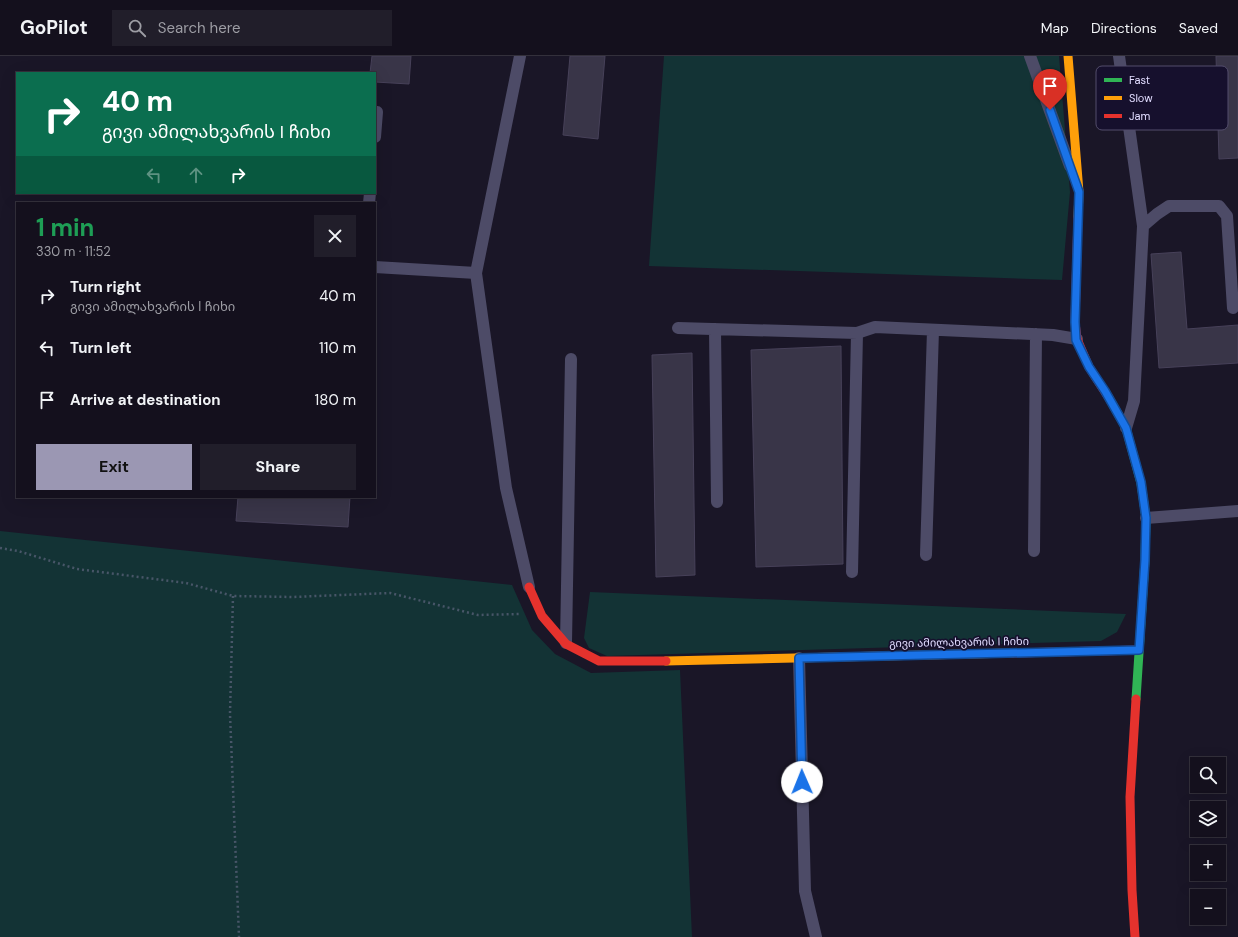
<!DOCTYPE html>
<meta charset="utf-8">
<style>
:root{--surface:#14101d;--page:#211e2a;--text:#f1f3f6;--muted:#9d9da4;--line:#33303b;--accent:#9b97b3}
body{margin:0;font-family:"DM Sans","Noto Sans Georgian",sans-serif;background:var(--page);color:var(--text);height:100vh;display:flex;flex-direction:column;font-size:15px;white-space:nowrap}
*{box-sizing:border-box;margin:0}
p{font-size:13px;color:var(--muted)}
.icon{flex:none;width:22px;height:22px;fill:none;stroke:currentColor;stroke-width:2;stroke-linecap:round;stroke-linejoin:round}
.map{position:relative;flex:1;overflow:hidden}
.drawer{position:absolute;left:16px;top:146px;width:360px;height:296px;display:flex;flex-direction:column;background:var(--surface);border-radius:0px;box-shadow:0 4px 16px #0002,0 0 0 1px var(--line)}
.drawer>*{flex:none}
.guide{position:absolute;left:16px;top:16px;width:360px;height:122px;border-radius:0px;box-shadow:0 4px 16px #0002,0 0 0 1px var(--line);background:#0b6e4f;color:#fff;overflow:hidden}
.fabs{position:absolute;left:1190px;top:701px;display:grid;gap:8px}
.fabs a{display:grid;place-items:center;width:36px;height:36px;border-radius:0px;background:var(--surface);box-shadow:0 4px 16px #0002,0 0 0 1px var(--line);font-size:20px}
.pin{position:absolute;display:grid;place-items:center;width:34px;height:34px;color:#fff;margin:-41px -17px;border-radius:50% 50% 50% 0;rotate:-45deg;box-shadow:0 0 4px #0007}
.pin .icon{rotate:45deg}
.me{position:absolute;width:44px;margin:-22px;rotate:359deg;stroke-linejoin:round;filter:drop-shadow(0 0 3px #0008)}
.turn{display:flex;align-items:center;gap:14px;height:84px;padding:0 20px;font-size:18px}
.turn .icon{width:52px;height:52px;stroke-width:2.5}
.turn b{display:block;font-size:28px;line-height:34px}
.lanes{display:flex;align-items:center;height:38px;padding:0 20px;background:#0003;justify-content:center;gap:20px;direction:ltr}
.lanes .off{opacity:.35}
.round{display:grid;place-items:center;flex:none;width:42px;height:42px;border-radius:0px;background:var(--page)}
.summary{display:flex;align-items:center;justify-content:space-between;height:68px;padding:0 20px}
h1{font-size:24px;font-weight:700;line-height:30px;color:#1e9e55}
.action{display:flex;gap:8px;margin-top:auto;padding:8px 20px}
.action a{flex:1;height:46px;border-radius:0px;background:var(--accent);color:#111;font-size:16px;font-weight:700;line-height:46px;text-align:center}
.action a+a{background:var(--page);color:var(--text)}
ul{padding:0;list-style:none}
li{display:flex;align-items:center;gap:12px;height:52px;padding:0 20px}
li div{flex:1}
li b{display:block;font-size:15px}
li em{font-style:normal}
header{display:flex;align-items:center;gap:24px;box-sizing:border-box;height:56px;padding:0 20px;background:var(--surface);border-bottom:1px solid var(--line)}
header strong{font-size:19px}
nav{display:flex;gap:22px;margin-inline-start:auto;font-size:14px}
.search{width:280px;height:36px;background:var(--page);display:flex;align-items:center;gap:10px;box-sizing:border-box;padding:0 14px;border-radius:0px;color:var(--muted);font-size:15px}
.map>svg:first-child{display:block}
</style>
<header>
<strong>GoPilot</strong>
<div class="search"><svg class="icon" aria-label="search" viewBox="0 0 24 24"><circle cx="10" cy="10" r="6"/><path d="M15 15l6 6"/></svg>Search here</div>
<nav><a>Map</a><a>Directions</a><a>Saved</a></nav>
</header>
<div class="map">
<svg width="1238" height="881" viewBox="0 0 1238 881">
<rect width="100%" height="100%" fill="#1a1627"/>
<path fill="#133335" d="M664 0H1059L1070 136 1062 224 649 210Z
M0 475 512 529 532 574 555 598 591 617 680 614 692 881H0Z
M590 536 1126 558 1117 576 1101 585 607 600 589 592 584 582Z"/>
<path fill="#393548" stroke="#474159" d="M372 0H411L409 28 375 26V17H370Z
M570 0H605L598 83 563 79Z
M1216 0H1238V102L1219 103Z
M1181 196 1187 273 1238 269V307L1159 312 1151 198Z
M841 290 843 508 756 511 751 294Z
M692 297 695 519 656 521 652 299Z
M238 441H350L348 471 236 465Z"/>
<g fill="none" stroke-linecap="round" stroke-linejoin="round">
<path stroke="#485668" stroke-width="2.5" stroke-dasharray="2 3" stroke-linecap="butt" d="M0 492 18 495 77 513 186 527 233 540 293 541 390 537 478 559 519 558
M233 540 230 658 239 881"/>
<path stroke="#4d4b67" stroke-width="12" d="M1030 0 1070 110
M1119 0 1143 170
M375 81 377 56
M369 147 370 137
M375 211 476 217 506 432 529 531
M476 217 520 0
M678 272 857 277
M715 273 717 446
M1126 372 1134 345 1143 170 1157 158 1169 150H1219L1227 160 1233 252
M1146 462 1238 455
M1034 495 1036 278
M926 499 933 274
M852 516 857 277 875 271 1053 279 1077 283
M566 587 571 303
M799 602 805 835 816 881"/>
<path stroke="#30b455" stroke-width="9" d="M1109 342 1126 372 1141 427 1146 462 1145 504 1136 643"/>
<path stroke="#ff9f0a" stroke-width="9" d="M1068 0 1079 136 1078 161
M666 605 1013 597"/>
<path stroke="#e5322d" stroke-width="9" d="M1078 161 1075 266 1077 283 1089 311 1109 342
M529 531 542 560 566 588 599 605H666
M1013 597 1139 594
M1135 881 1132 834 1130 741 1136 643"/>
</g>
<g fill="none" stroke-linecap="round" stroke-linejoin="round">
<g stroke="#114b97" stroke-width="10">
<path id="route" d="M802 726 799 602 1139 594 1145 504 1146 462 1141 426 1126 372 1105 335 1089 311 1076 284 1075 266 1079 136 1050 54"/>
</g>
<use href="#route" stroke="#1a73e8" stroke-width="7"/>
</g>
<g text-anchor="middle" dominant-baseline="central" stroke-width="3.5" stroke-linejoin="round" paint-order="stroke">
<g font-size="11" fill="#e1dcff" stroke="#16102d">
<text transform="translate(959 586) rotate(-1)">გივი ამილახვარის I ჩიხი</text>
</g>
</g>
<rect x="1096" y="10" width="132" height="64" rx="6" fill="#16102d" stroke="#534d6c" stroke-width="1"/>
<rect x="1104" y="22" width="18" height="4" fill="#30b455"/>
<rect x="1104" y="40" width="18" height="4" fill="#ff9f0a"/>
<rect x="1104" y="58" width="18" height="4" fill="#e5322d"/>
<g font-size="11" fill="#e1dcff">
<text x="1129" y="28">Fast</text>
<text x="1129" y="46">Slow</text>
<text x="1129" y="64">Jam</text>
</g>
</svg>
<div class="fabs">
<a><svg class="icon" aria-label="search" viewBox="0 0 24 24"><circle cx="10" cy="10" r="6"/><path d="M15 15l6 6"/></svg></a>
<a><svg class="icon" aria-label="layers" viewBox="0 0 24 24"><path d="M12 4l9 5-9 5-9-5zM3 14l9 5 9-5"/></svg></a>
<a>+</a>
<a>−</a>
</div>
<div class="pin" style="left:1050px;top:54px;background:#d93025"><svg class="icon" aria-label="arrive" viewBox="0 0 24 24"><path d="M6 21V4h12l-3 4 3 4H6"/></svg></div>
<svg class="me" style="left:802px;top:726px" viewBox="-20 -20 40 40"><circle r="19" fill="#fff"/><path d="M0-13L10 11 0 6-10 11z" fill="#1a73e8"/></svg>
<div class="guide">
<div class="turn"><svg class="icon" aria-label="right" viewBox="0 0 24 24"><path d="M7 20v-9h11M14 6l5 5-5 5"/></svg><div><b>40 m</b>გივი ამილახვარის I ჩიხი</div></div>
<div class="lanes"><svg class="icon off" aria-label="left" viewBox="0 0 24 24"><path d="M17 20v-9H6M10 6l-5 5 5 5"/></svg><svg class="icon off" aria-label="ahead" viewBox="0 0 24 24"><path d="M12 20V5M6 11l6-6 6 6"/></svg><svg class="icon" aria-label="right" viewBox="0 0 24 24"><path d="M7 20v-9h11M14 6l5 5-5 5"/></svg></div>
</div>
<section class="drawer">
<div class="summary"><div><h1>1 min</h1><p>330 m · 11:52</p></div><a class="round"><svg class="icon" aria-label="close" viewBox="0 0 24 24"><path d="M6 6l12 12M18 6L6 18"/></svg></a></div>
<ul>
<li><svg class="icon" aria-label="right" viewBox="0 0 24 24"><path d="M7 20v-9h11M14 6l5 5-5 5"/></svg><div><b>Turn right</b><p>გივი ამილახვარის I ჩიხი</p></div><em>40 m</em></li>
<li><svg class="icon" aria-label="left" viewBox="0 0 24 24"><path d="M17 20v-9H6M10 6l-5 5 5 5"/></svg><div><b>Turn left</b></div><em>110 m</em></li>
<li><svg class="icon" aria-label="arrive" viewBox="0 0 24 24"><path d="M6 21V4h12l-3 4 3 4H6"/></svg><div><b>Arrive at destination</b></div><em>180 m</em></li>
</ul>
<div class="action"><a>Exit</a><a>Share</a></div>
</section>
</div>
